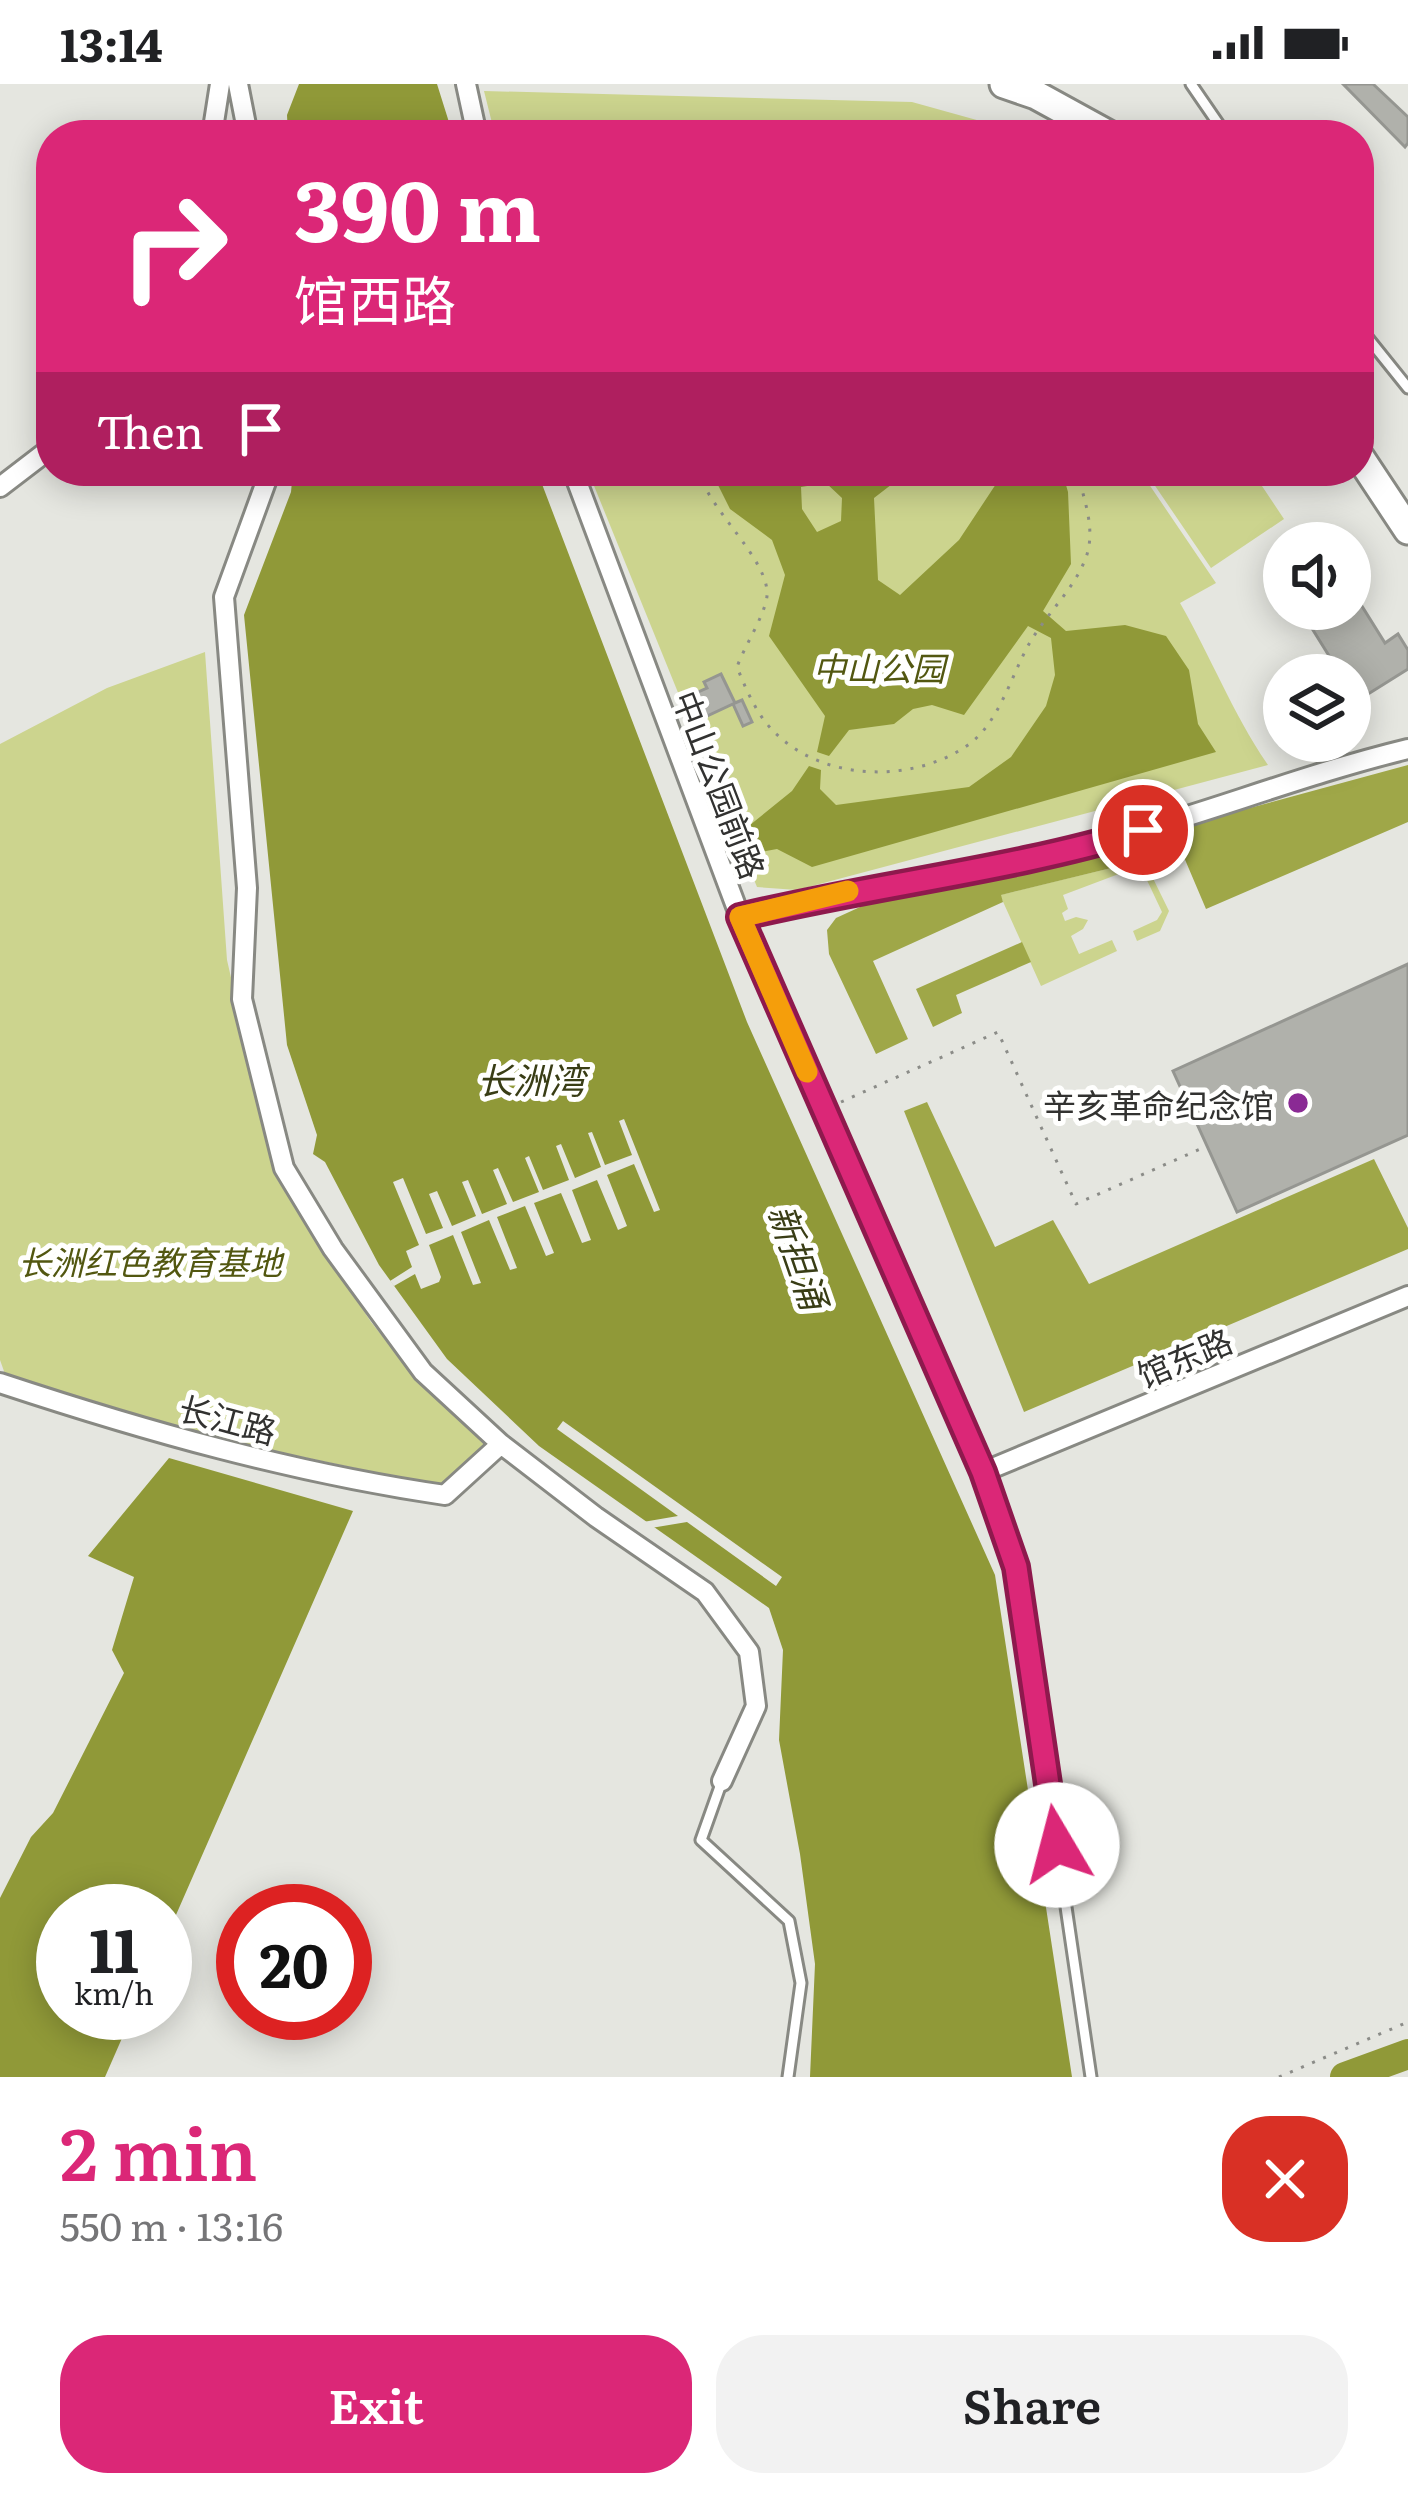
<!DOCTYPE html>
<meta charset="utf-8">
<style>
:root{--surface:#fff;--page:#f2f2f2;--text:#202124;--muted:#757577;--accent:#db2777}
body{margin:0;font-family:Literata,"Noto Sans SC",serif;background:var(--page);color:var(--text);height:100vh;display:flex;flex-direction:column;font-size:45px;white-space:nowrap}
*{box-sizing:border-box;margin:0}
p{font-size:39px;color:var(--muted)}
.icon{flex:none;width:66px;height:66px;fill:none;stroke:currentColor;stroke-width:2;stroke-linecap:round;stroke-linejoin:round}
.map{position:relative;height:1993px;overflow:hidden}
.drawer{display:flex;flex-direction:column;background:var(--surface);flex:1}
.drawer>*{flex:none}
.top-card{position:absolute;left:36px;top:36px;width:1338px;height:366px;border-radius:48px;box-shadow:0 6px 30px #0003;background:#db2777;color:#fff;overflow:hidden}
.buttons{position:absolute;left:1263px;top:438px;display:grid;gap:24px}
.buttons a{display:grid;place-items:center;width:108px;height:108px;border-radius:50%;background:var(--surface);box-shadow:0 6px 30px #0003;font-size:60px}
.speed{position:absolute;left:36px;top:1800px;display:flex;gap:24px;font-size:60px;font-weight:700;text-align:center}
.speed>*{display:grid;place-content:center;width:156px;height:156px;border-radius:50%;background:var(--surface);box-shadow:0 6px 30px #0003;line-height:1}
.speed small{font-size:30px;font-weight:400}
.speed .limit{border:18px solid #d22;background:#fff;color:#111}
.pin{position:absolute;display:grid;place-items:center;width:102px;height:102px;color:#fff;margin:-51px;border:6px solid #fff;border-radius:50%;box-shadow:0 3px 12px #0007}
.me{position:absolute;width:132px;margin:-66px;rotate:352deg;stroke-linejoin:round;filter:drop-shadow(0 0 9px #0008)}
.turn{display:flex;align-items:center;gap:42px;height:252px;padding:0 60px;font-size:54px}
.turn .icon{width:156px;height:156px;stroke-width:2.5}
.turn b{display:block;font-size:84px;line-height:102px}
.then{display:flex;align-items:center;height:114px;padding:0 60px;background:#0003;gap:24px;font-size:45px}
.round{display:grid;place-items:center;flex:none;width:126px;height:126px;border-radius:48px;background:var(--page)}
.summary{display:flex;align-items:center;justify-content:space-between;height:204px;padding:0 60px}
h1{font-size:72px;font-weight:600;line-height:90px;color:var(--accent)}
.button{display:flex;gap:24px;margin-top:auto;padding:24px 60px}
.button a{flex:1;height:138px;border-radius:48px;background:var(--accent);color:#fff;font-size:48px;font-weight:600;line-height:138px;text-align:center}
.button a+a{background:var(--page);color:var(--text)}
.status{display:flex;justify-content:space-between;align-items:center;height:84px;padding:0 60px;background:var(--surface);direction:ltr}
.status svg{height:33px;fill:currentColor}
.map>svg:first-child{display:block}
</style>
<div class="status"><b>13:14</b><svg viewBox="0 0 49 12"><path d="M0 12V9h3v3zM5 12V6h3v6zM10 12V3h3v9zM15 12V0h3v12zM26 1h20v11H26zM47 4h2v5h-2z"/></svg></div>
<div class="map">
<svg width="1408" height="1993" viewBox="0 0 1408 1993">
<rect width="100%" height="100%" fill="#e5e6e0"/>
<path fill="#ccd48e" d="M484 7 912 18 1031 51H495Z
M588 387H1140L1216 499 1180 519C1211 573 1233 630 1268 681L797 806 757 803Z
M1151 387H1252L1284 435 1211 484 1147 390Z
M205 568 227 876 277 1095 371 1238 415 1293 486 1362 441 1402 226 1357 5 1290 0 1276V660L107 604Z
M1144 776 1169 827 1160 847 1137 857 1133 847 1157 836 1162 828 1145 792 1138 794 1132 785 1063 811 1068 825 1062 829 1065 837 1076 833 1088 836 1083 845 1071 852 1079 870 1112 856 1117 867 1041 902 1000 811Z"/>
<path fill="#9fa748" d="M1408 681V738L1206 825 1172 745Z
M1137 756 1144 776 1001 811 1003 818 873 877 908 955 876 970 829 870 827 846 836 834 871 818Z
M1022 858 1031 878 956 911 962 929 933 943 916 905Z
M927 1018 995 1163 1053 1136 1089 1200 1374 1075 1408 1144V1165L1024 1328 904 1027Z"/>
<path fill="#909938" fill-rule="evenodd" d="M299 0H437L453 51H288L287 31Z
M293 387H537L747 938 995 1491 1072 1993H810L815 1880 800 1770 779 1656 783 1566 769 1524 539 1362 447 1275 379 1181 325 1078 313 1070 317 1051 287 961 244 531 291 408Z
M711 387H909L874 414 878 496 900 511 959 456 996 400 988 387H1062L1068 408 1071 480 1043 527 1066 547 1125 541 1166 552 1189 586 1198 640 1216 668 812 783 777 765 755 769 750 741 792 707 809 682 821 686 820 705 836 721 969 703 1011 673 1046 622 1055 591 1051 554 1028 542 964 631 932 621 913 625 894 640 849 646 829 672 817 668 825 632 769 552 785 491 772 456 730 425ZM826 399 842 414 841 437 817 448 802 425 801 403Z
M169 1374 353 1427 165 1856V1827H63V1929H133L105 1993H0V1814L31 1753 53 1729 124 1589 112 1566 134 1493 88 1472Z"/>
<path fill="#e5e6e0" d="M624 1035 660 1126 654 1128 634 1080 607 1091 627 1142 618 1146 597 1096 572 1106 591 1156 582 1159 561 1109 534 1119 554 1169 546 1172 525 1122 497 1133 517 1184 510 1186 489 1136 461 1148 481 1199 473 1201 453 1151 429 1161 441 1193 439 1198 421 1205 415 1190 394 1202 390 1197 412 1183 406 1167 419 1161 393 1098 403 1094 426 1150 443 1144 429 1110 437 1107 452 1142 476 1132 462 1098 468 1096 482 1130 507 1120 493 1086 498 1084 513 1118 539 1108 525 1074 529 1072 543 1106 569 1096 556 1062 561 1060 575 1094 601 1083 588 1049 592 1048 605 1081 632 1071 619 1037Z
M563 1337 782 1493 776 1502 687 1438 651 1444 643 1438 678 1432 557 1345Z"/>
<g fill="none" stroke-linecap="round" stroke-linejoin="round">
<path stroke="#909938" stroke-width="30" d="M1345 1993 1408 1970"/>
</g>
<path fill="#b0b1ab" stroke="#959691" stroke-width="3" d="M1343 0H1373L1408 33V59L1405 63Z
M1350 503 1385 559 1398 550 1408 566V585L1357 617 1350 605V591H1341L1303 530 1311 525H1350Z
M721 590 735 619 742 616 752 638 743 642 733 620 707 632 696 609 707 604 704 598Z
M1408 880V1051L1237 1128 1173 987Z"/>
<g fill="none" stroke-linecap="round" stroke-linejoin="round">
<g stroke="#888983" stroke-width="15">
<path id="lane" d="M1191 0 1226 51
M1359 243 1408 304
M983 1388 1016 1483 1091 1993
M722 1697 701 1756 789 1837 801 1899 788 1993"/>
</g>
<g stroke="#888983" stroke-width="24">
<path id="street" d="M238 0 248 51
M466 0 477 51
M212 51 220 0
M270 387 224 513 247 804 242 915 284 1084 333 1165 423 1288 501 1360 596 1433 705 1508 749 1568 756 1622 722 1697
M573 387 740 833 983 1388 1408 1212
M0 403 51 364
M740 833C865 803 994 788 1118 753 1215 726 1309 689 1408 665
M0 1299C145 1347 294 1389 445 1411L501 1360"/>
</g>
<g stroke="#888983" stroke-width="33">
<path id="secondary" d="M1004 0 1036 11 1109 51
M1359 372 1408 446"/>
</g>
<path stroke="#8b8c88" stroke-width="3" stroke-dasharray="3 9" stroke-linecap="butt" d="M698 387C710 427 770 477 767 512 765 531 744 563 737 583 745 603 754 624 767 640 814 697 909 702 968 661 999 639 1011 592 1029 560 1045 532 1073 506 1085 476 1097 447 1084 416 1077 387
M841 1018 998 948 1076 1120 1207 1062
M1279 1993 1408 1938"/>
<use href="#lane" stroke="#fff" stroke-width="9"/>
<use href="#street" stroke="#fff" stroke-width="18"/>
<use href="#secondary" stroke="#fff" stroke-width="27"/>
</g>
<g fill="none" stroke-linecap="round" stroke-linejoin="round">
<g stroke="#8e194d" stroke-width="30">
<path id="route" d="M1057 1761 1016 1483 983 1388 740 833C872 801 1013 786 1143 746"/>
</g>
<use href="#route" stroke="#db2777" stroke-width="21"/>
<path stroke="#f59e0b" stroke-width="21" d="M807 988 740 833 848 807"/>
</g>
<circle fill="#8a2a94" stroke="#fffffe" stroke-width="4.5" cx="1298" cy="1019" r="12"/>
<g text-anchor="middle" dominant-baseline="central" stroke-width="10" stroke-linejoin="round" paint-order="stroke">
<g font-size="33" font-style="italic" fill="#525710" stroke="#fffffe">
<text x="879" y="582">中山公园</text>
<text x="150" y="1176">长洲红色教育基地</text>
</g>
<g font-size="33" fill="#323230" stroke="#fffffe">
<text transform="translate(721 700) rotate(69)">中山公园前路</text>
<text transform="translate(1184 1272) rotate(-23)">馆东路</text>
<text transform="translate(228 1334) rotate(15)">长江路</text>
</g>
<g font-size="33" fill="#323230" stroke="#fffffe" text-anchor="end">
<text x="1274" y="1019">辛亥革命纪念馆</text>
</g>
<g font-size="36" font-style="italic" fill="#393d15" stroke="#fffffe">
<text x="531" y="994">长洲湾</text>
<text transform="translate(800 1172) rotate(71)">新担涌</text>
</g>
</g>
</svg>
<div class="buttons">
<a><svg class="icon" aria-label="sound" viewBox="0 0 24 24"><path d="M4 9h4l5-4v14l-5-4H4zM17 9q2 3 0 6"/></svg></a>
<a><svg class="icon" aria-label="layers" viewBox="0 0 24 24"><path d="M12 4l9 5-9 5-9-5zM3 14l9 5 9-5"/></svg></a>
</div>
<div class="speed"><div>11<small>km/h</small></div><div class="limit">20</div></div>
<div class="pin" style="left:1143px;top:746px;background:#d93025"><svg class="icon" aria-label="arrive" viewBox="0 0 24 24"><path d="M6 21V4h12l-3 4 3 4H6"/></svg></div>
<svg class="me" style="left:1057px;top:1761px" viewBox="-20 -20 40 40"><circle r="19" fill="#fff"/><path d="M0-13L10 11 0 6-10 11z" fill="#db2777"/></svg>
<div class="top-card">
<div class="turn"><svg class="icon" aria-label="right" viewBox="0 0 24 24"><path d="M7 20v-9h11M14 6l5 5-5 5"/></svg><div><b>390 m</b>馆西路</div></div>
<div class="then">Then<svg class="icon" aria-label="arrive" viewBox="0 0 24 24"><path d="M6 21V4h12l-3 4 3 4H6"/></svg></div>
</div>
</div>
<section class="drawer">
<div class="summary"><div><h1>2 min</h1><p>550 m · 13:16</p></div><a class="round" style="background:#d93025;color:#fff"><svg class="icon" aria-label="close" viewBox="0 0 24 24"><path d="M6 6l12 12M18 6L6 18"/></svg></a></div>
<div class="button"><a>Exit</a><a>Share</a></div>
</section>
